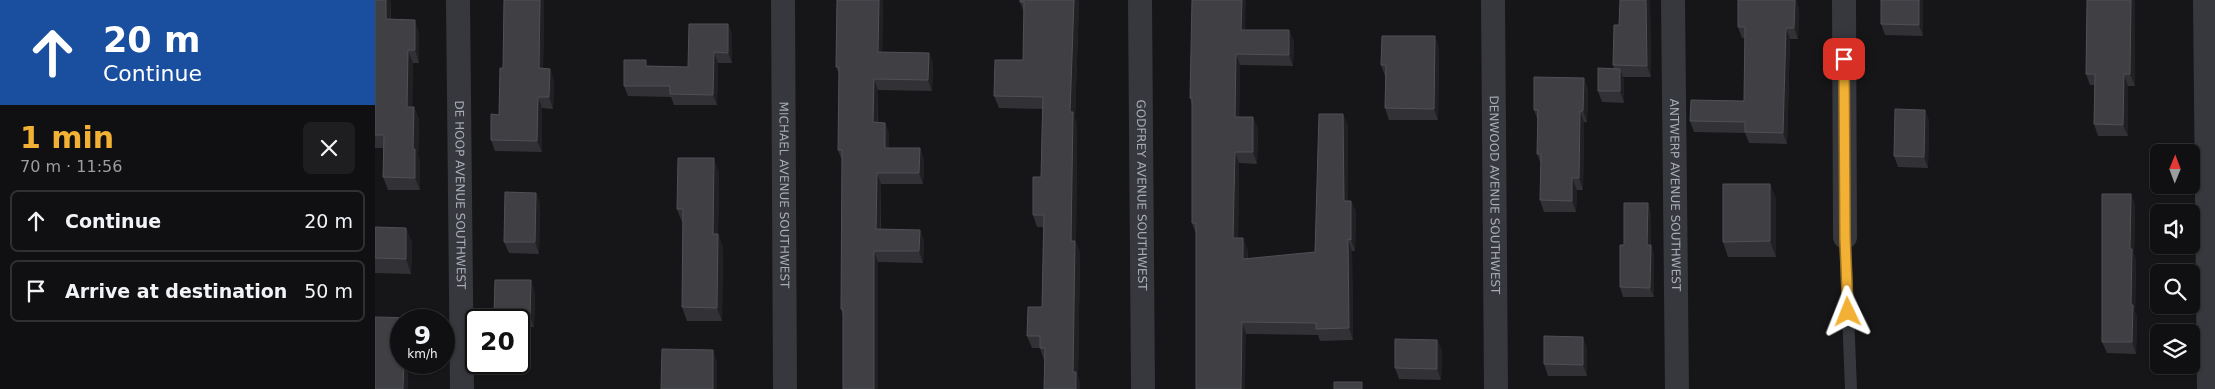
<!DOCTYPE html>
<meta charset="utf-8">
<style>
:root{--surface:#101012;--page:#1e1e20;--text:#f1f3f6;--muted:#9c9d9f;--line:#303032;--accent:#f2b134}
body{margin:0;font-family:"DejaVu Sans",sans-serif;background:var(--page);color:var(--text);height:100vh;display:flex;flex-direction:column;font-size:19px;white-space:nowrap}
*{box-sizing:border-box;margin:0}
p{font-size:16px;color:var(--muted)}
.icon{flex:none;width:28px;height:28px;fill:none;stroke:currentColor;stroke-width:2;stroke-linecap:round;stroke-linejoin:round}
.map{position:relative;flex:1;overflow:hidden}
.panel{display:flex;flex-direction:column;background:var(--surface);width:375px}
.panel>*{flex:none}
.hud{background:#1a4fa0;color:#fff;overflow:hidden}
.needle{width:32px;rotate:1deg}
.fabs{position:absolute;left:1775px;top:144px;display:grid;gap:10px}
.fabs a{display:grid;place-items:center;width:50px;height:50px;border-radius:8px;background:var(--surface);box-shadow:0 1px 4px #0004,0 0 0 1px var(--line);font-size:25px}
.speed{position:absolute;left:15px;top:309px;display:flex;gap:10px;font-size:25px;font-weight:700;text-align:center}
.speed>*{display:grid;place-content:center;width:65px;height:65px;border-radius:50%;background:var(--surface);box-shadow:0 1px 4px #0004,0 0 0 1px var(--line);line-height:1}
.speed small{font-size:12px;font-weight:400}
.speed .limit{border:2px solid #111;border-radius:8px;background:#fff;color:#111}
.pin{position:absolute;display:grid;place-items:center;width:42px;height:42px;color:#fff;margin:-21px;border-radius:10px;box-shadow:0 2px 8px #0006}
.me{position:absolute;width:55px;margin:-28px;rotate:358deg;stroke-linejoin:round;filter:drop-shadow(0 0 4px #0008)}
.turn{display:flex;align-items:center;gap:18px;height:105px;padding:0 20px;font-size:22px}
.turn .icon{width:65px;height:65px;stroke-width:2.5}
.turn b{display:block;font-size:35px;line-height:42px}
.round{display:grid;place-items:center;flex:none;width:52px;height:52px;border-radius:8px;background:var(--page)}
.summary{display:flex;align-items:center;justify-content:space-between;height:85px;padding:0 20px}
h1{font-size:30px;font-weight:700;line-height:38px;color:var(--accent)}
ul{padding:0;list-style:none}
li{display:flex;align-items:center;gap:15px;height:62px;margin:0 10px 8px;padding:0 10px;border:2px solid var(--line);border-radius:8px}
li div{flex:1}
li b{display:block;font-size:19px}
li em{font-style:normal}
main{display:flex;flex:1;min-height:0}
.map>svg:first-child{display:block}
</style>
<main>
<section class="panel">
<div class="hud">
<div class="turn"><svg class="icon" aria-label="ahead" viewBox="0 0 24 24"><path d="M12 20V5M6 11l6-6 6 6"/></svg><div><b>20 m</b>Continue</div></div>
</div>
<div class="summary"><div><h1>1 min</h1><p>70 m · 11:56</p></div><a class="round"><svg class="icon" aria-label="close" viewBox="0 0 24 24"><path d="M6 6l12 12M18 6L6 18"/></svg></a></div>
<ul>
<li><svg class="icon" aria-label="ahead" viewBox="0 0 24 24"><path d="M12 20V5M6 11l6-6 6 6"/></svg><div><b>Continue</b></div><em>20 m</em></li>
<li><svg class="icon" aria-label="arrive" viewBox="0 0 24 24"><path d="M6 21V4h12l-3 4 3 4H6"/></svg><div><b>Arrive at destination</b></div><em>50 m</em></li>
</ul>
</section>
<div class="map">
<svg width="1840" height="389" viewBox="0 0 1840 389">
<rect width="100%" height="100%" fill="#161618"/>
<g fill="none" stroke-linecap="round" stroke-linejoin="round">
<path stroke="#37383d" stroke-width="12" d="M1470 237 1476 389"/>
<g stroke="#37383d" stroke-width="24">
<path id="s1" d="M83 0 87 389"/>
<path id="s2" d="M408 0 410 389"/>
<path id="s3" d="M765 0 768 389"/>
<path id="s4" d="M1118 0 1121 389"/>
<path id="s5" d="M1298 0 1302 389"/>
<path d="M1469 0 1470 237"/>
<path d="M1830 0 1834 389"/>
</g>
</g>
<path fill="#323236" d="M0 0H16V19L44 32V63H38L37 107H39L44 120 43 156 45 162V190H13L8 177V148H0Z
M129 0H169L168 69 179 80 178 109 167 108V152L120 151 116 140 124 115 128 68Z
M462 0H508L507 52 554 53 558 64 557 91 503 90V123H510L514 134V148H545L549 160 548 184H506V229L545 230 549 241 548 263 503 262 468 316 466 309 467 161 463 150 464 74 461 67Z
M704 0 700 118 702 124 701 242 705 253 703 376 705 384V389H669L670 360H669L665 348H657L652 336 667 307 668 227H662L658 215 666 177 667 109 624 108 619 96 648 60 649 12 645 2Z
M1275 0 1276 77H1248L1249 80V103L1227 102 1223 91 1239 69 1238 65 1244 25Z
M1363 0H1421L1424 9 1423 39H1415L1412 144 1374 143 1370 133 1319 132 1315 121 1369 101 1370 38H1367L1363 27Z
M1548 0V36L1510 35 1506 24Z
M1712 0H1760V86H1753V136H1723L1719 124 1720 85H1715L1711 74Z
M353 24 357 35V63H343L342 105H299L296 97 253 96 249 86 273 66 313 67Z
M870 30H914L919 42 918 66 865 65 864 117H878L883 129 882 164 864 163 863 238 873 250V259L940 252 968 114 973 126V201H976L981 212 980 251H977L978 340 945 341 943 335 871 334 821 234 817 223V105L815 98Z
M1064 48 1063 120H1014L1010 108V76L1006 65Z
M1209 78 1213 89 1212 122H1209L1208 190H1202L1201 212H1169L1165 200 1166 164 1162 154 1163 121 1159 110Z
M1550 110 1554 121 1553 168 1523 167 1519 156Z
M344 172 343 234 348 248 347 321H312L307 307 308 222H307L302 209Z
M1395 184 1401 199V257H1353L1348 242Z
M161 193 165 204 164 254 134 253 129 242Z
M1756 194 1760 206 1759 254 1761 260 1760 312 1762 316 1761 354 1732 353 1727 342Z
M1276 213V245L1279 255V297H1248L1245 287 1249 245Z
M0 227 31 228 37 243 36 274 0 273Z
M160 292 159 327H144V320H121L119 315Z
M1062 340 1067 351 1066 380 1024 379 1020 368Z
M1212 348V376H1173L1169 364Z"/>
<path fill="#212124" d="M11 0H16L15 32 11 19Z
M165 0H169L168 80 164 68Z
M504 0H508L507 63 503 52Z
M699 0H704L700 118 702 124 701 242 705 253 703 376 705 384V389H701L698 372 695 112Z
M867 0H871L870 41 866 30Z
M1271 0H1275L1276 77 1272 66Z
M1420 0H1421L1424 9 1423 39 1419 28Z
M1544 0H1548V36L1544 25Z
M1756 0H1760V86L1755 74Z
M40 20 44 32V63L40 50Z
M353 24 357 35V63L353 53Z
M1411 28 1415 39 1412 144 1408 133Z
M914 30 919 42 918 66 914 55Z
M1060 36 1064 48 1063 120 1059 109Z
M33 50 38 63 37 120 32 107Z
M339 52 343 63 342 105 338 95Z
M554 53 558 64 557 91 553 80Z
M861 54 865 65 864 128 860 117Z
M175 69 179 80 178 109 174 97Z
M1245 69 1249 80V103L1245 91Z
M1749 74 1753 86V136L1748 125Z
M1209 78 1213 89 1212 122 1208 111Z
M499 79 503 90 502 134 498 122Z
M163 97 167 108V152L162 141Z
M39 107 44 120 43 156 45 162V190L40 178 38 149Z
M1550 110 1554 121 1553 168 1549 157Z
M1205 111 1209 122 1208 190 1204 178Z
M968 114 973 126V212L969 201Z
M878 117 883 129 882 164 878 152Z
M510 123 514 134V159L510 148Z
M545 148 549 160 548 184 544 173Z
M860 152 864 163 863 250 858 238Z
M339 158 344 172 343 248 338 234Z
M502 173 506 184 505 240 501 229Z
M1197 178 1202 190 1201 212 1197 201Z
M1395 184 1401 199V257L1395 241Z
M161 193 165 204 164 254 160 242Z
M1756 194 1760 206 1759 254 1761 260 1760 312 1762 316 1761 354 1757 342 1755 249Z
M976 201 981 212 980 251 976 240Z
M1273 203 1276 213V255L1272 245Z
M31 228 37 243 36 274 31 259Z
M545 230 549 241 548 263 544 251Z
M343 234 348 248 347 321 342 308Z
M868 238 873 250 872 271 868 259Z
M973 239 977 251 978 340 974 328Z
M1276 245 1279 255V297L1275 288Z
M499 251 503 262V389H499Z
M156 280 160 292 159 327 155 316Z
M867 322 871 334 870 389H866Z
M1208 337 1212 348V376L1208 365Z
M1062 340 1067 351 1066 380 1062 369Z
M338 350 342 361V389H338Z
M29 362H33V389H28Z"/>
<path fill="#3f3f44" stroke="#4f5156" d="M0 0H11V19L40 20V50H33L32 107H39L38 149H40V178L8 177 9 135H0Z
M129 0H165L164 68 175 69 174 97H163L162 141 116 140V114L124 115 125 68H128Z
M462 0H504L503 52 554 53 553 80 499 79 498 122 510 123V148H545L544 173H502L501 229 545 230 544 251H499V389H468V309H466L467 150H463L464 67H461Z
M645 0H699L695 112H698L696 241H700L698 372H701V389H669L670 348H665V336H652L653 307H667L669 215H658V177H666L668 97 619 96 620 60H648L649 2H645Z
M817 0H867L866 30H914V55L861 54 860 117H878V152H860L858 238H868V259L940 252 944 114H968L969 201H976V240L973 239 974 328 941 329V323L867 322 866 389H821V223H817V98H815Z
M1245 0H1271L1272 66 1238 65 1239 25H1244Z
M1363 0H1420L1419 28H1411L1408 133 1370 132V122L1315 121 1316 100 1369 101 1370 27H1363Z
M1506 0H1544V25L1506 24Z
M1712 0H1756L1755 74H1749L1748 125 1719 124 1720 74H1711Z
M314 24H353V53L339 52 338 95 295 94V86H249V60H271V66L313 67Z
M1007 36H1060L1059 109 1010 108 1011 65H1006Z
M1223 68 1245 69V91H1223Z
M1159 77 1209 78 1208 111H1205L1204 178H1197V201L1165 200 1166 154H1162L1163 110H1159Z
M1520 109 1550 110 1549 157 1519 156Z
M303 158H339L338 234H343L342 308 307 307 308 209H302Z
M1348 184H1395V241L1348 242Z
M130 192 161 193 160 242H129Z
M1727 194H1756L1755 249H1757L1756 305H1758L1757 342H1727Z
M1249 203H1273L1272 245H1276L1275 288 1245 287V245H1249Z
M0 227 31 228V259L0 258Z
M120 280H156L155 316 119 315Z
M0 317 42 318V320H26V362H29L28 389H0Z
M1169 336 1208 337V365L1169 364Z
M1020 339 1062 340V369L1020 368Z
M287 349 338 350V389H286Z
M959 382H987V389H959Z"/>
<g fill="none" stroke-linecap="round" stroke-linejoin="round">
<g stroke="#9d7322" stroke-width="12">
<path id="route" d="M1469 59 1470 238 1473 312"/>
</g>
<use href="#route" stroke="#f2b134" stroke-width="9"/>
</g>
<g text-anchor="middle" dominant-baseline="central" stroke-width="5" stroke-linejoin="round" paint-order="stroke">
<g font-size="12" fill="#a8adb8" stroke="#111113">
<text stroke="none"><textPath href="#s1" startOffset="195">DE HOOP AVENUE SOUTHWEST</textPath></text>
<text stroke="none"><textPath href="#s2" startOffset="195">MICHAEL AVENUE SOUTHWEST</textPath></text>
<text stroke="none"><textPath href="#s3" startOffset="195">GODFREY AVENUE SOUTHWEST</textPath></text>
<text stroke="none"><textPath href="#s4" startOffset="195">DENWOOD AVENUE SOUTHWEST</textPath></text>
<text stroke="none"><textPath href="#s5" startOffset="195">ANTWERP AVENUE SOUTHWEST</textPath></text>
</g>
</g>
</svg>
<div class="fabs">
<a><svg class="needle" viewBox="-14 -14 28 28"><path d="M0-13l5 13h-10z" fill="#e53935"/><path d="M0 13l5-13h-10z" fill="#9c9d9f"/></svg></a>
<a><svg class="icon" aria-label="sound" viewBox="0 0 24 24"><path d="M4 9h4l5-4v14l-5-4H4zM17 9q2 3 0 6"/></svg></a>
<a><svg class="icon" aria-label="search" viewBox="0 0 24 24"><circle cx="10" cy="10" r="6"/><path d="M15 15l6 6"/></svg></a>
<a><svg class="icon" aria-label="layers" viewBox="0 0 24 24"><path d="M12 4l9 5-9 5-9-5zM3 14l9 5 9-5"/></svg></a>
</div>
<div class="speed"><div>9<small>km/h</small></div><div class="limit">20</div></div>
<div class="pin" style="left:1469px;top:59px;background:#d93025"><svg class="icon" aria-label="arrive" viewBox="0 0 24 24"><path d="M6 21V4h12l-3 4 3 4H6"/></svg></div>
<svg class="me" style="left:1473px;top:312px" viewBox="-20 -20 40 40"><path d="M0-17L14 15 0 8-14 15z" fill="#f2b134" stroke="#fff" stroke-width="4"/></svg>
</div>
</main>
